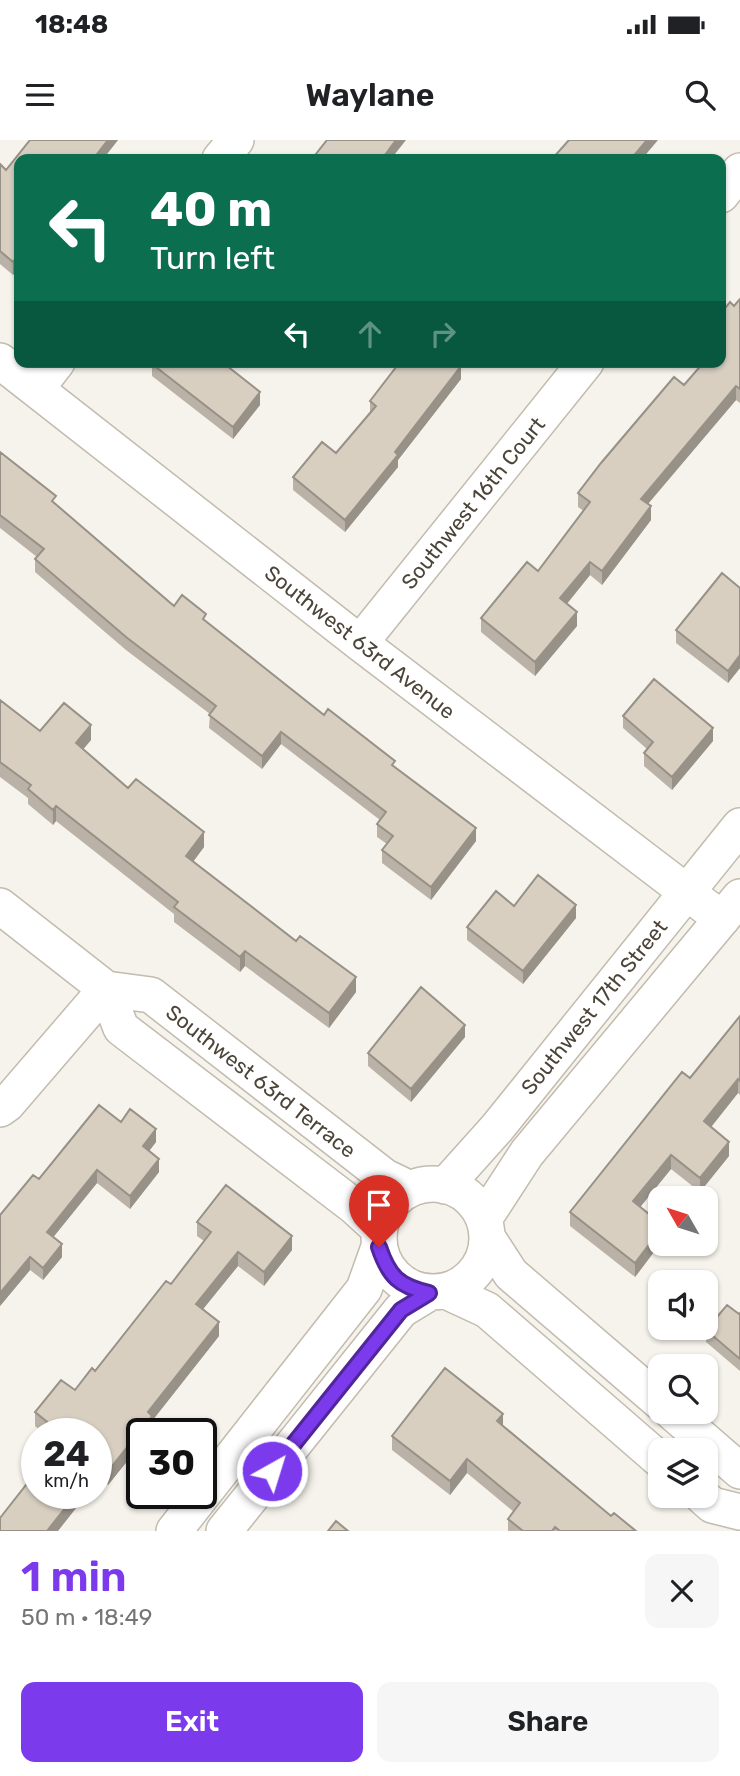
<!DOCTYPE html>
<meta charset="utf-8">
<style>
:root{--surface:#fff;--page:#f6f6f6;--text:#202124;--muted:#757577;--accent:#7c3aed}
body{margin:0;font-family:Rubik,sans-serif;background:var(--page);color:var(--text);height:100vh;display:flex;flex-direction:column;font-size:26px;white-space:nowrap}
*{box-sizing:border-box;margin:0}
p{font-size:23px;color:var(--muted)}
.icon{flex:none;width:38px;height:38px;fill:none;stroke:currentColor;stroke-width:2;stroke-linecap:round;stroke-linejoin:round}
.map{position:relative;height:1391px;overflow:hidden}
.details{display:flex;flex-direction:column;background:var(--surface);flex:1}
.details>*{flex:none}
.top-card{position:absolute;left:14px;top:14px;width:712px;height:214px;border-radius:14px;box-shadow:0 2px 5px #0004;background:#0b6e4f;color:#fff;overflow:hidden}
.needle{width:46px;rotate:309deg}
.buttons{position:absolute;left:648px;top:1046px;display:grid;gap:14px}
.buttons a{display:grid;place-items:center;width:70px;height:70px;border-radius:14px;background:var(--surface);box-shadow:0 2px 5px #0004;font-size:35px}
.speed{position:absolute;left:21px;top:1278px;display:flex;gap:14px;font-size:35px;font-weight:700;text-align:center}
.speed>*{display:grid;place-content:center;width:91px;height:91px;border-radius:50%;background:var(--surface);box-shadow:0 2px 5px #0004;line-height:1}
.speed small{font-size:18px;font-weight:400}
.speed .limit{border:4px solid #111;border-radius:10px;background:#fff;color:#111}
.pin{position:absolute;display:grid;place-items:center;width:60px;height:60px;color:#fff;margin:-72px -30px;border-radius:50% 50% 50% 0;rotate:-45deg;box-shadow:0 0 7px #0007}
.pin .icon{rotate:45deg}
.me{position:absolute;width:77px;margin:-38px;rotate:39deg;stroke-linejoin:round;filter:drop-shadow(0 0 5px #0008)}
.turn{display:flex;align-items:center;gap:24px;height:147px;padding:0 21px;font-size:32px}
.turn .icon{width:91px;height:91px;stroke-width:2.5}
.turn b{display:block;font-size:49px;line-height:60px}
.lanes{display:flex;align-items:center;height:66px;padding:0 21px;background:#0003;justify-content:center;gap:35px;direction:ltr}
.lanes .off{opacity:.35}
.round{display:grid;place-items:center;flex:none;width:74px;height:74px;border-radius:14px;background:var(--page)}
.overview{display:flex;align-items:center;justify-content:space-between;height:119px;padding:0 21px}
h1{font-size:42px;font-weight:600;line-height:52px;color:var(--accent)}
.primary-button{display:flex;gap:14px;margin-top:auto;padding:14px 21px}
.primary-button a{flex:1;height:80px;border-radius:14px;background:var(--accent);color:#fff;font-size:28px;font-weight:600;line-height:80px;text-align:center}
.primary-button a+a{background:var(--page);color:var(--text)}
.status{display:flex;justify-content:space-between;align-items:center;height:49px;padding:0 35px;background:var(--surface);direction:ltr}
.status svg{height:19px;fill:currentColor}
header{display:flex;justify-content:space-between;align-items:center;height:91px;padding:0 21px;background:var(--surface);font-size:32px;font-weight:600}
.map>svg:first-child{display:block}
</style>
<div class="status"><b>18:48</b><svg viewBox="0 0 49 12"><path d="M0 12V9h3v3zM5 12V6h3v6zM10 12V3h3v9zM15 12V0h3v12zM26 1h20v11H26zM47 4h2v5h-2z"/></svg></div>
<header><svg class="icon" aria-label="menu" viewBox="0 0 24 24"><path d="M4 6h16M4 12h16M4 18h16"/></svg>Waylane<svg class="icon" aria-label="search" viewBox="0 0 24 24"><circle cx="10" cy="10" r="6"/><path d="M15 15l6 6"/></svg></header>
<div class="map">
<svg width="740" height="1391" viewBox="0 0 740 1391">
<rect width="100%" height="100%" fill="#f6f3ec"/>
<g fill="none" stroke-linecap="round" stroke-linejoin="round">
<g stroke="#c2bbae" stroke-width="38">
<path id="minor" d="M220 19 236 0
M721 55 740 31
M0 221 360 503 722 779
M36 249 57 222
M360 503 586 222
M0 766 106 849 151 855 385 1037 410 1049
M106 849 121 888 355 1067 379 1089
M0 969 7 964 106 849
M379 1098a54 54 0 1 1 108 0a54 54 0 1 1-108 0Z
M445 1046 497 988 740 686
M484 1079 527 1013 740 757
M487 1097 511 1134 660 1262
M446 1151 487 1170 660 1320
M672 1272 740 1331
M702 1356 712 1365 740 1372
M174 1391 364 1149 379 1107
M224 1391 401 1170 429 1153"/>
</g>
<use href="#minor" stroke="#fff" stroke-width="35"/>
</g>
<path fill="#bab2a6" d="M30 0H118L103 19H19V127L13 135 0 124V24L6 30Z
M740 159V263L736 260 648 364 651 380 602 445 590 435 567 464 577 486 535 536 481 492V478L538 431 584 371 578 367V353L684 245 721 222 734 166Z
M458 223 461 239 398 320V327L345 392 293 350V337L336 313 370 273V261Z
M152 224 228 228 260 265 233 299 152 236Z
M0 312 56 364 174 466 206 482 324 575 395 627 476 701 431 760 382 723V710L387 704 377 697V684L380 680 281 604 262 629 209 588 210 574 126 510 35 432V419L37 417 0 388Z
M740 448V528L728 543 676 503V490Z
M0 560 40 591 91 600 83 609 128 648 204 707 193 722 356 852 329 888 245 826 240 832 174 782V774L56 681 53 685 28 664V658L0 637Z
M623 576 713 601 672 650 644 626V613L647 609 623 588Z
M514 766 576 778 523 844 467 800V787Z
M740 876V955L738 953 711 987 729 1016 700 1052 671 1029 640 1067 660 1083V1104L635 1137 570 1086V1072L690 938Z
M465 897 411 962 368 926V913Z
M121 982 156 1002 149 1011 159 1032 130 1069 97 1043 53 1097 62 1117 43 1140 30 1130 0 1166 39 1039Z
M197 1082 292 1110 264 1146 238 1126 202 1169 219 1196 152 1281V1290L108 1345 100 1338 96 1293H43L35 1286V1272L75 1250 95 1231 171 1144 204 1101 197 1096Z
M740 1173V1231L706 1202V1190Z
M503 1286 611 1376 636 1391H508V1379L514 1372 467 1333 450 1355 392 1310V1296Z"/>
<path fill="#979187" d="M108 0H118L103 19H93Z
M396 0H406L391 19H382Z
M647 0H658L642 19H631Z
M19 115V127L13 135V122Z
M222 222H232L222 236Z
M461 226V239L398 320V327L345 392V380L395 312Z
M736 246V260L641 372V359Z
M260 252V265L233 299V287Z
M651 366V380L602 445V431Z
M590 422V435L560 472V458Z
M577 472V486L535 536V522Z
M740 515V528L728 543V531Z
M91 585V600L76 618V603Z
M713 588V601L672 650V637Z
M281 592V604L262 629V616Z
M56 666V681L53 685V670Z
M476 688V701L431 760V747Z
M204 692V707L186 731V716Z
M576 765V778L523 844V831Z
M245 811V826L240 832V817Z
M356 837V852L329 888V873Z
M465 885V897L411 962V949Z
M738 939V953L704 996V981Z
M156 989V1002L143 1019V1006Z
M729 1002V1016L700 1052V1038Z
M671 1015V1029L633 1076V1061Z
M159 1019V1032L130 1069V1056Z
M97 1030V1043L47 1105V1092Z
M660 1090V1104L635 1137V1123Z
M292 1096V1110L264 1146V1132Z
M62 1104V1117L43 1140V1128Z
M238 1112V1126L196 1178V1164Z
M30 1117V1130L0 1166V1153Z
M219 1182V1196L152 1281V1290L149 1293H142V1303L108 1345V1331L148 1272Z
M503 1274V1288L497 1281Z
M467 1319V1333L450 1355V1341Z
M100 1324V1338L96 1343V1329Z
M77 1353H88L58 1391H47Z"/>
<path fill="#d8cfc1" stroke="#979187" stroke-width="2" d="M30 0H108L93 19H19V115L13 122 0 111V24L6 30Z
M327 0H396L382 19H312Z
M569 0H647L631 19H552Z
M740 159V249L736 246 641 359 651 366 602 431 590 422 560 458 577 472 535 522 481 478 527 422 538 431 590 362 578 353 601 323 674 237 684 245 704 222H721V173L730 162 734 166Z
M153 222H222L260 252 233 287 152 224Z
M400 222H456L461 226 395 312 398 315 345 380 293 337 322 302 336 313 376 266 370 261Z
M0 312 56 356 52 361 174 466 182 455 206 474 203 479 324 575 328 569 395 621 392 625 476 688 431 747 382 710 393 696 377 684 386 672 281 592 262 616 209 575 216 566 126 497 35 419 44 409 0 375Z
M722 433 740 448V515L728 531 676 490Z
M654 539 713 588 672 637 644 613 653 602 623 576Z
M0 560 40 591 64 563 91 585 76 603 128 648 136 639 204 692 186 716 296 801 300 796 356 837 329 873 245 811 240 817 174 767 178 762 56 666 53 670 28 649 31 645 0 622Z
M538 735 576 765 523 831 467 787 496 751 514 766Z
M421 847 465 885 411 949 368 913Z
M740 876V941L738 939 704 981 729 1002 700 1038 671 1015 633 1061 660 1083V1090L635 1123 570 1072 682 932 690 938Z
M99 965 121 982 130 969 156 989 143 1006 159 1019 130 1056 97 1030 47 1092 62 1104 43 1128 30 1117 0 1153V1075L33 1035 39 1039Z
M226 1045 292 1096 264 1132 238 1112 196 1164 219 1182 148 1272 152 1276 108 1331 100 1324 96 1329V1293H61L35 1272 61 1240 75 1250 92 1228 95 1231 166 1141 171 1144 211 1092 197 1082Z
M727 1165 739 1174 740 1173V1219L706 1190Z
M445 1228 503 1274 497 1281 611 1376 614 1373 636 1391H560L555 1387 552 1391H523L508 1379 520 1363 467 1319 450 1341 392 1296Z
M37 1331V1353H77L47 1391H0V1378Z
M336 1381 348 1391H328Z"/>
<g fill="none" stroke-linecap="round" stroke-linejoin="round">
<g stroke="#51269a" stroke-width="18">
<path id="route" d="M272 1331 401 1170 429 1153C399 1146 389 1137 379 1107"/>
</g>
<use href="#route" stroke="#7c3aed" stroke-width="12"/>
</g>
<g text-anchor="middle" dominant-baseline="central" stroke-width="5" stroke-linejoin="round" paint-order="stroke">
<g font-size="21" fill="#4b4439" stroke="#fff">
<text transform="translate(473 363) rotate(-51)">Southwest 16th Court</text>
<text transform="translate(360 502) rotate(38)">Southwest 63rd Avenue</text>
<text transform="translate(594 867) rotate(-51)">Southwest 17th Street</text>
<text transform="translate(261 941) rotate(38)">Southwest 63rd Terrace</text>
</g>
</g>
</svg>
<div class="buttons">
<a><svg class="needle" viewBox="-14 -14 28 28"><path d="M0-13l5 13h-10z" fill="#e53935"/><path d="M0 13l5-13h-10z" fill="#757577"/></svg></a>
<a><svg class="icon" aria-label="sound" viewBox="0 0 24 24"><path d="M4 9h4l5-4v14l-5-4H4zM17 9q2 3 0 6"/></svg></a>
<a><svg class="icon" aria-label="search" viewBox="0 0 24 24"><circle cx="10" cy="10" r="6"/><path d="M15 15l6 6"/></svg></a>
<a><svg class="icon" aria-label="layers" viewBox="0 0 24 24"><path d="M12 4l9 5-9 5-9-5zM3 14l9 5 9-5"/></svg></a>
</div>
<div class="speed"><div>24<small>km/h</small></div><div class="limit">30</div></div>
<div class="pin" style="left:379px;top:1107px;background:#d93025"><svg class="icon" aria-label="arrive" viewBox="0 0 24 24"><path d="M6 21V4h12l-3 4 3 4H6"/></svg></div>
<svg class="me" style="left:272px;top:1331px" viewBox="-20 -20 40 40"><circle r="17" fill="#7c3aed" stroke="#fff" stroke-width="3"/><path d="M0-11L8 9 0 5-8 9z" fill="#fff"/></svg>
<div class="top-card">
<div class="turn"><svg class="icon" aria-label="left" viewBox="0 0 24 24"><path d="M17 20v-9H6M10 6l-5 5 5 5"/></svg><div><b>40 m</b>Turn left</div></div>
<div class="lanes"><svg class="icon" aria-label="left" viewBox="0 0 24 24"><path d="M17 20v-9H6M10 6l-5 5 5 5"/></svg><svg class="icon off" aria-label="ahead" viewBox="0 0 24 24"><path d="M12 20V5M6 11l6-6 6 6"/></svg><svg class="icon off" aria-label="right" viewBox="0 0 24 24"><path d="M7 20v-9h11M14 6l5 5-5 5"/></svg></div>
</div>
</div>
<section class="details">
<div class="overview"><div><h1>1 min</h1><p>50 m · 18:49</p></div><a class="round"><svg class="icon" aria-label="close" viewBox="0 0 24 24"><path d="M6 6l12 12M18 6L6 18"/></svg></a></div>
<div class="primary-button"><a>Exit</a><a>Share</a></div>
</section>
